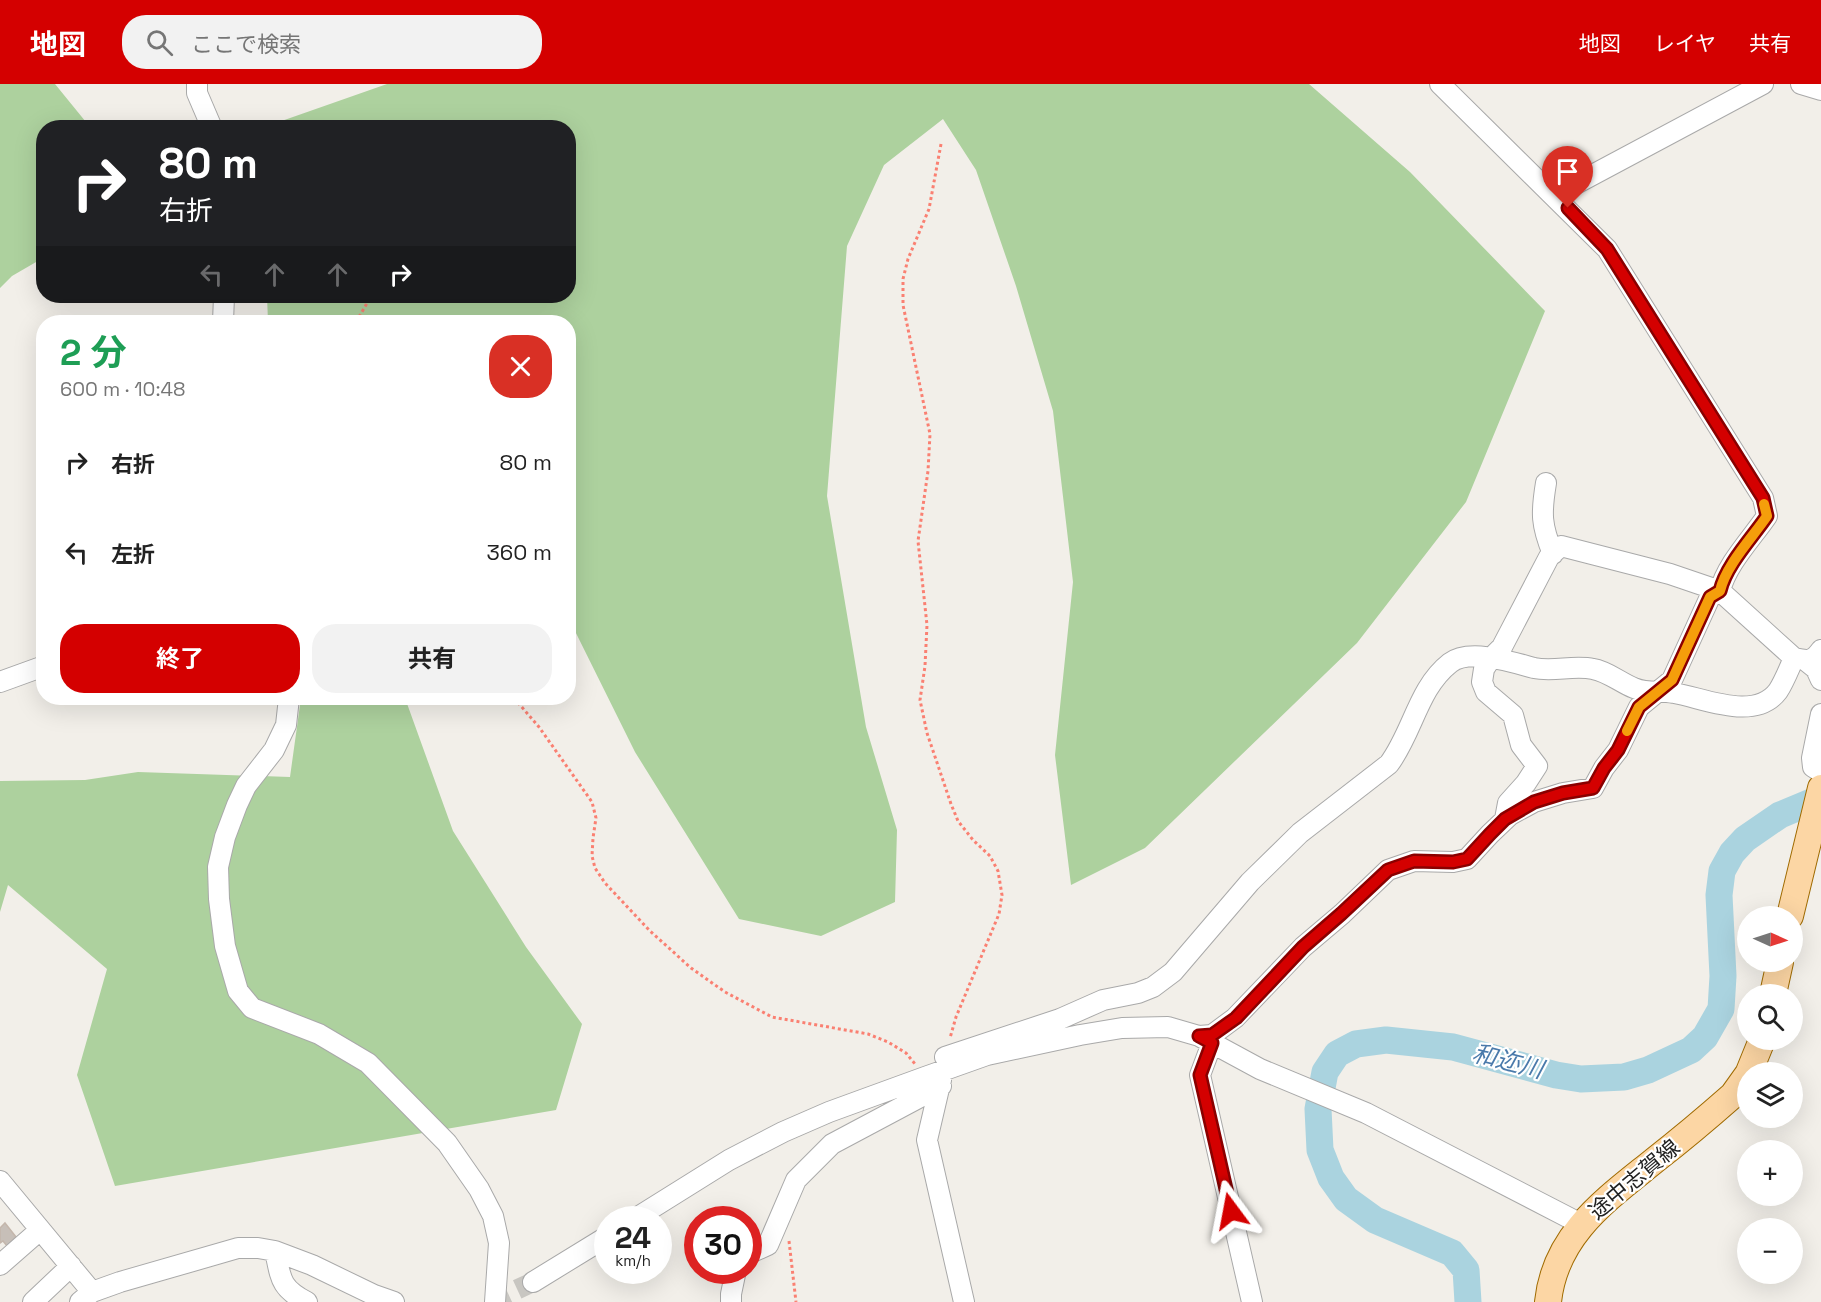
<!DOCTYPE html>
<html lang="ja">
<meta charset="utf-8">
<style>
:root{--surface:#fff;--page:#f2f2f2;--text:#222;--muted:#767676;--accent:#d40000}
body{margin:0;font-family:"Space Grotesk","Noto Sans JP",sans-serif;background:var(--page);color:var(--text);height:100vh;display:flex;flex-direction:column;font-size:22px;white-space:nowrap}
*{box-sizing:border-box;margin:0}
p{font-size:20px;color:var(--muted)}
.icon{flex:none;width:33px;height:33px;fill:none;stroke:currentColor;stroke-width:2;stroke-linecap:round;stroke-linejoin:round}
.map{position:relative;flex:1;overflow:hidden}
.side{position:absolute;left:36px;top:231px;width:540px;height:390px;display:flex;flex-direction:column;background:var(--surface);border-radius:24px;box-shadow:0 6px 24px #0002}
.side>*{flex:none}
.banner{position:absolute;left:36px;top:36px;width:540px;height:183px;border-radius:24px;box-shadow:0 6px 24px #0002;background:#202124;color:#fff;overflow:hidden}
.needle{width:39px;rotate:93deg}
.buttons{position:absolute;left:1737px;top:822px;display:grid;gap:12px}
.buttons a{display:grid;place-items:center;width:66px;height:66px;border-radius:50%;background:var(--surface);box-shadow:0 6px 24px #0002;font-size:30px}
.speed{position:absolute;left:594px;top:1122px;display:flex;gap:12px;font-size:30px;font-weight:700;text-align:center}
.speed>*{display:grid;place-content:center;width:78px;height:78px;border-radius:50%;background:var(--surface);box-shadow:0 6px 24px #0002;line-height:1}
.speed small{font-size:15px;font-weight:400}
.speed .limit{border:9px solid #d22;background:#fff;color:#111}
.pin{position:absolute;display:grid;place-items:center;width:51px;height:51px;color:#fff;margin:-62px -26px;border-radius:50% 50% 50% 0;rotate:-45deg;box-shadow:0 0 6px #0007}
.pin .icon{rotate:45deg}
.me{position:absolute;width:66px;margin:-33px;rotate:347deg;stroke-linejoin:round;filter:drop-shadow(0 0 4px #0008)}
.turn{display:flex;align-items:center;gap:21px;height:126px;padding:0 24px;font-size:27px}
.turn .icon{width:78px;height:78px;stroke-width:2.5}
.turn b{display:block;font-size:42px;line-height:51px}
.lanes{display:flex;align-items:center;height:57px;padding:0 24px;background:#0003;justify-content:center;gap:30px;direction:ltr}
.lanes .off{opacity:.35}
.round{display:grid;place-items:center;flex:none;width:63px;height:63px;border-radius:24px;background:var(--page)}
.head{display:flex;align-items:center;justify-content:space-between;height:102px;padding:0 24px}
h1{font-size:36px;font-weight:700;line-height:45px;color:#1e9e55}
.primary-button{display:flex;gap:12px;margin-top:auto;padding:12px 24px}
.primary-button a{flex:1;height:69px;border-radius:24px;background:var(--accent);color:#fff;font-size:24px;font-weight:700;line-height:69px;text-align:center}
.primary-button a+a{background:var(--page);color:var(--text)}
ul{padding:0;list-style:none}
li{display:flex;align-items:center;gap:18px;height:90px;padding:0 24px}
li div{flex:1}
li b{display:block;font-size:22px}
li em{font-style:normal}
header{display:flex;align-items:center;gap:36px;box-sizing:border-box;height:84px;padding:0 30px;background:var(--accent);color:#fff}
header strong{font-size:28px}
nav{display:flex;gap:33px;margin-inline-start:auto;font-size:21px}
.search{width:420px;height:54px;background:var(--page);display:flex;align-items:center;gap:15px;box-sizing:border-box;padding:0 21px;border-radius:24px;color:var(--muted);font-size:22px}
.map>svg:first-child{display:block}
</style>
<header>
<strong>地図</strong>
<div class="search"><svg class="icon" aria-label="search" viewBox="0 0 24 24"><circle cx="10" cy="10" r="6"/><path d="M15 15l6 6"/></svg>ここで検索</div>
<nav><a>地図</a><a>レイヤ</a><a>共有</a></nav>
</header>
<div class="map">
<svg width="1821" height="1218" viewBox="0 0 1821 1218">
<rect width="100%" height="100%" fill="#f2efe9"/>
<path fill="#add19e" d="M0 0H55L90 43 44 44 43 174 12 192 0 204Z
M387 0H1309L1410 88 1545 227 1466 418 1357 559 1145 764 1071 801 1055 671 1073 498 1053 327 1016 202 976 86 943 35 884 81 847 162 827 412 866 643 897 746 895 818 821 852 739 835 635 668 569 535 568 238H421L418 234 416 238H268L267 212H568V44L273 43V40Z
M301 614H405L453 747 526 863 582 940 556 1026 115 1102 77 991 107 885 8 801 0 828V697L85 696 138 688 290 693Z"/>
<g fill="none" stroke-linecap="round" stroke-linejoin="round">
<path stroke="#aad3df" stroke-width="27" d="M1468 1218 1466 1186 1452 1169 1375 1136 1346 1115 1331 1094 1320 1066 1318 1025 1325 988 1337 970 1356 960 1386 956 1453 963 1556 991 1581 995 1624 993 1648 986 1691 966 1705 953 1721 925 1723 892 1719 811 1722 787 1732 769 1745 755 1780 731 1821 714"/>
</g>
<path fill="#c7bfb8" stroke="#c4b6ab" stroke-width="1.5" d="M5 1139 16 1153 7 1162 3 1157 0 1159V1144Z"/>
<g fill="none" stroke-linecap="round" stroke-linejoin="round">
<path stroke="#c8c6c1" stroke-width="20" stroke-dasharray="20 10" stroke-linecap="butt" d="M490 1218 533 1198"/>
<g stroke="#a9a9a9" stroke-width="22">
<path id="minor" d="M197 0V9L212 44
M1801 0 1821 6
M1555 111 1763 0
M223 238 224 212
M1546 399C1541 429 1541 441 1553 470
M1806 577 1816 585 1821 596
M0 598 44 582
M289 614 286 641 274 666 246 702 237 721 225 753 218 783 219 815 225 862 238 907 252 924 319 950 368 979 447 1059 479 1105 493 1132 499 1159 495 1218
M1821 630 1812 674 1813 683 1821 688
M1505 735 1508 719 1526 699 1537 682 1521 661 1513 631 1486 608 1482 598 1484 585 1492 573 1502 563 1549 473 1561 462 1670 490 1720 507 1794 574C1808 577 1812 578 1821 566
M1199 952 1212 951 1235 934 1303 863 1342 830 1388 786 1414 777 1453 778 1467 775 1490 750 1510 731 1534 718 1563 709 1593 704 1604 684 1618 666 1639 623 1672 596 1710 513 1720 507C1726 481 1752 454 1767 432L1763 414 1607 165 1440 0
M1212 959 1200 991 1252 1218
M945 973 1060 935 1103 916 1138 909 1153 903 1173 888 1250 798 1300 749 1389 680C1413 648 1418 604 1450 579 1469 564 1512 578 1534 584 1553 588 1574 581 1593 585 1607 587 1621 599 1634 604 1647 610 1661 606 1674 609 1704 614 1755 638 1778 607 1784 598 1789 585 1794 574
M941 996 927 1056 964 1218
M0 1097 92 1208
M633 1136 729 1076 783 1048 829 1028 925 993 987 971 1080 951 1122 944 1168 943 1199 952 1260 985 1366 1029 1581 1140
M275 1167C281 1195 280 1204 307 1218
M748 1170 768 1161 796 1096 832 1060 941 1002
M0 1181 40 1146
M533 1198 608 1152
M33 1218 71 1182
M80 1218 92 1208 120 1198 238 1164H258L275 1167 312 1181 374 1211 394 1218
M731 1218V1210L736 1186"/>
</g>
<g stroke="#a06b00" stroke-width="28">
<path id="major" d="M1790 832 1821 704
M1773 910 1780 878
M1749 988 1762 956
M1548 1218C1555 1150 1607 1115 1655 1076 1682 1055 1708 1033 1733 1011L1748 990"/>
</g>
<path stroke="#fa8072" stroke-width="3" stroke-dasharray="3 3" stroke-linecap="butt" d="M941 60 929 125 908 175 903 195V221L930 350 928 387 918 457 927 541 925 582 920 616 927 649 951 720 958 737 973 756 990 772 998 787 1002 811 999 830 956 933 950 954
M356 238 366 221 367 212
M514 614 539 643 592 718 596 734 593 754 592 772 595 784 605 799 650 847 691 884 725 908 772 933 868 950 888 958 906 969 915 980
M789 1157 796 1218"/>
<use href="#minor" stroke="#fff" stroke-width="20"/>
<use href="#major" stroke="#fcd6a4" stroke-width="26"/>
</g>
<g fill="none" stroke-linecap="round" stroke-linejoin="round">
<g stroke="#8a0000" stroke-width="15">
<path id="route" d="M1231 1127 1200 991 1212 959 1199 952 1212 951 1236 934 1303 863 1341 830 1388 786 1414 777 1453 778 1467 775 1490 750 1505 735 1534 718 1563 709 1593 704 1604 684 1618 666 1639 623 1672 596 1710 513 1720 507C1726 481 1752 454 1767 432L1763 414 1607 165 1568 124"/>
</g>
<use href="#route" stroke="#d40000" stroke-width="10"/>
<path stroke="#f59e0b" stroke-width="10" d="M1627 647 1639 623 1672 596 1710 513 1720 507C1726 481 1752 454 1767 432L1764 420"/>
</g>
<g text-anchor="middle" dominant-baseline="central" stroke-width="4.5" stroke-linejoin="round" paint-order="stroke">
<g font-size="22" fill="#222" stroke="#fff">
<text transform="translate(1634 1095) rotate(-40)">途中志賀線</text>
</g>
<g font-size="24" font-style="italic" fill="#4a7aab" stroke="#fff">
<text transform="translate(1508 977) rotate(14)">和迩川</text>
</g>
</g>
</svg>
<div class="buttons">
<a><svg class="needle" viewBox="-14 -14 28 28"><path d="M0-13l5 13h-10z" fill="#e53935"/><path d="M0 13l5-13h-10z" fill="#767676"/></svg></a>
<a><svg class="icon" aria-label="search" viewBox="0 0 24 24"><circle cx="10" cy="10" r="6"/><path d="M15 15l6 6"/></svg></a>
<a><svg class="icon" aria-label="layers" viewBox="0 0 24 24"><path d="M12 4l9 5-9 5-9-5zM3 14l9 5 9-5"/></svg></a>
<a>+</a>
<a>−</a>
</div>
<div class="speed"><div>24<small>km/h</small></div><div class="limit">30</div></div>
<div class="pin" style="left:1568px;top:124px;background:#d93025"><svg class="icon" aria-label="arrive" viewBox="0 0 24 24"><path d="M6 21V4h12l-3 4 3 4H6"/></svg></div>
<svg class="me" style="left:1231px;top:1127px" viewBox="-20 -20 40 40"><path d="M0-17L14 15 0 8-14 15z" fill="#d40000" stroke="#fff" stroke-width="4"/></svg>
<div class="banner">
<div class="turn"><svg class="icon" aria-label="right" viewBox="0 0 24 24"><path d="M7 20v-9h11M14 6l5 5-5 5"/></svg><div><b>80 m</b>右折</div></div>
<div class="lanes"><svg class="icon off" aria-label="left" viewBox="0 0 24 24"><path d="M17 20v-9H6M10 6l-5 5 5 5"/></svg><svg class="icon off" aria-label="ahead" viewBox="0 0 24 24"><path d="M12 20V5M6 11l6-6 6 6"/></svg><svg class="icon off" aria-label="ahead" viewBox="0 0 24 24"><path d="M12 20V5M6 11l6-6 6 6"/></svg><svg class="icon" aria-label="right" viewBox="0 0 24 24"><path d="M7 20v-9h11M14 6l5 5-5 5"/></svg></div>
</div>
<section class="side">
<div class="head"><div><h1>2 分</h1><p>600 m · 10:48</p></div><a class="round" style="background:#d93025;color:#fff"><svg class="icon" aria-label="close" viewBox="0 0 24 24"><path d="M6 6l12 12M18 6L6 18"/></svg></a></div>
<ul>
<li><svg class="icon" aria-label="right" viewBox="0 0 24 24"><path d="M7 20v-9h11M14 6l5 5-5 5"/></svg><div><b>右折</b></div><em>80 m</em></li>
<li><svg class="icon" aria-label="left" viewBox="0 0 24 24"><path d="M17 20v-9H6M10 6l-5 5 5 5"/></svg><div><b>左折</b></div><em>360 m</em></li>
</ul>
<div class="primary-button"><a>終了</a><a>共有</a></div>
</section>
</div>
